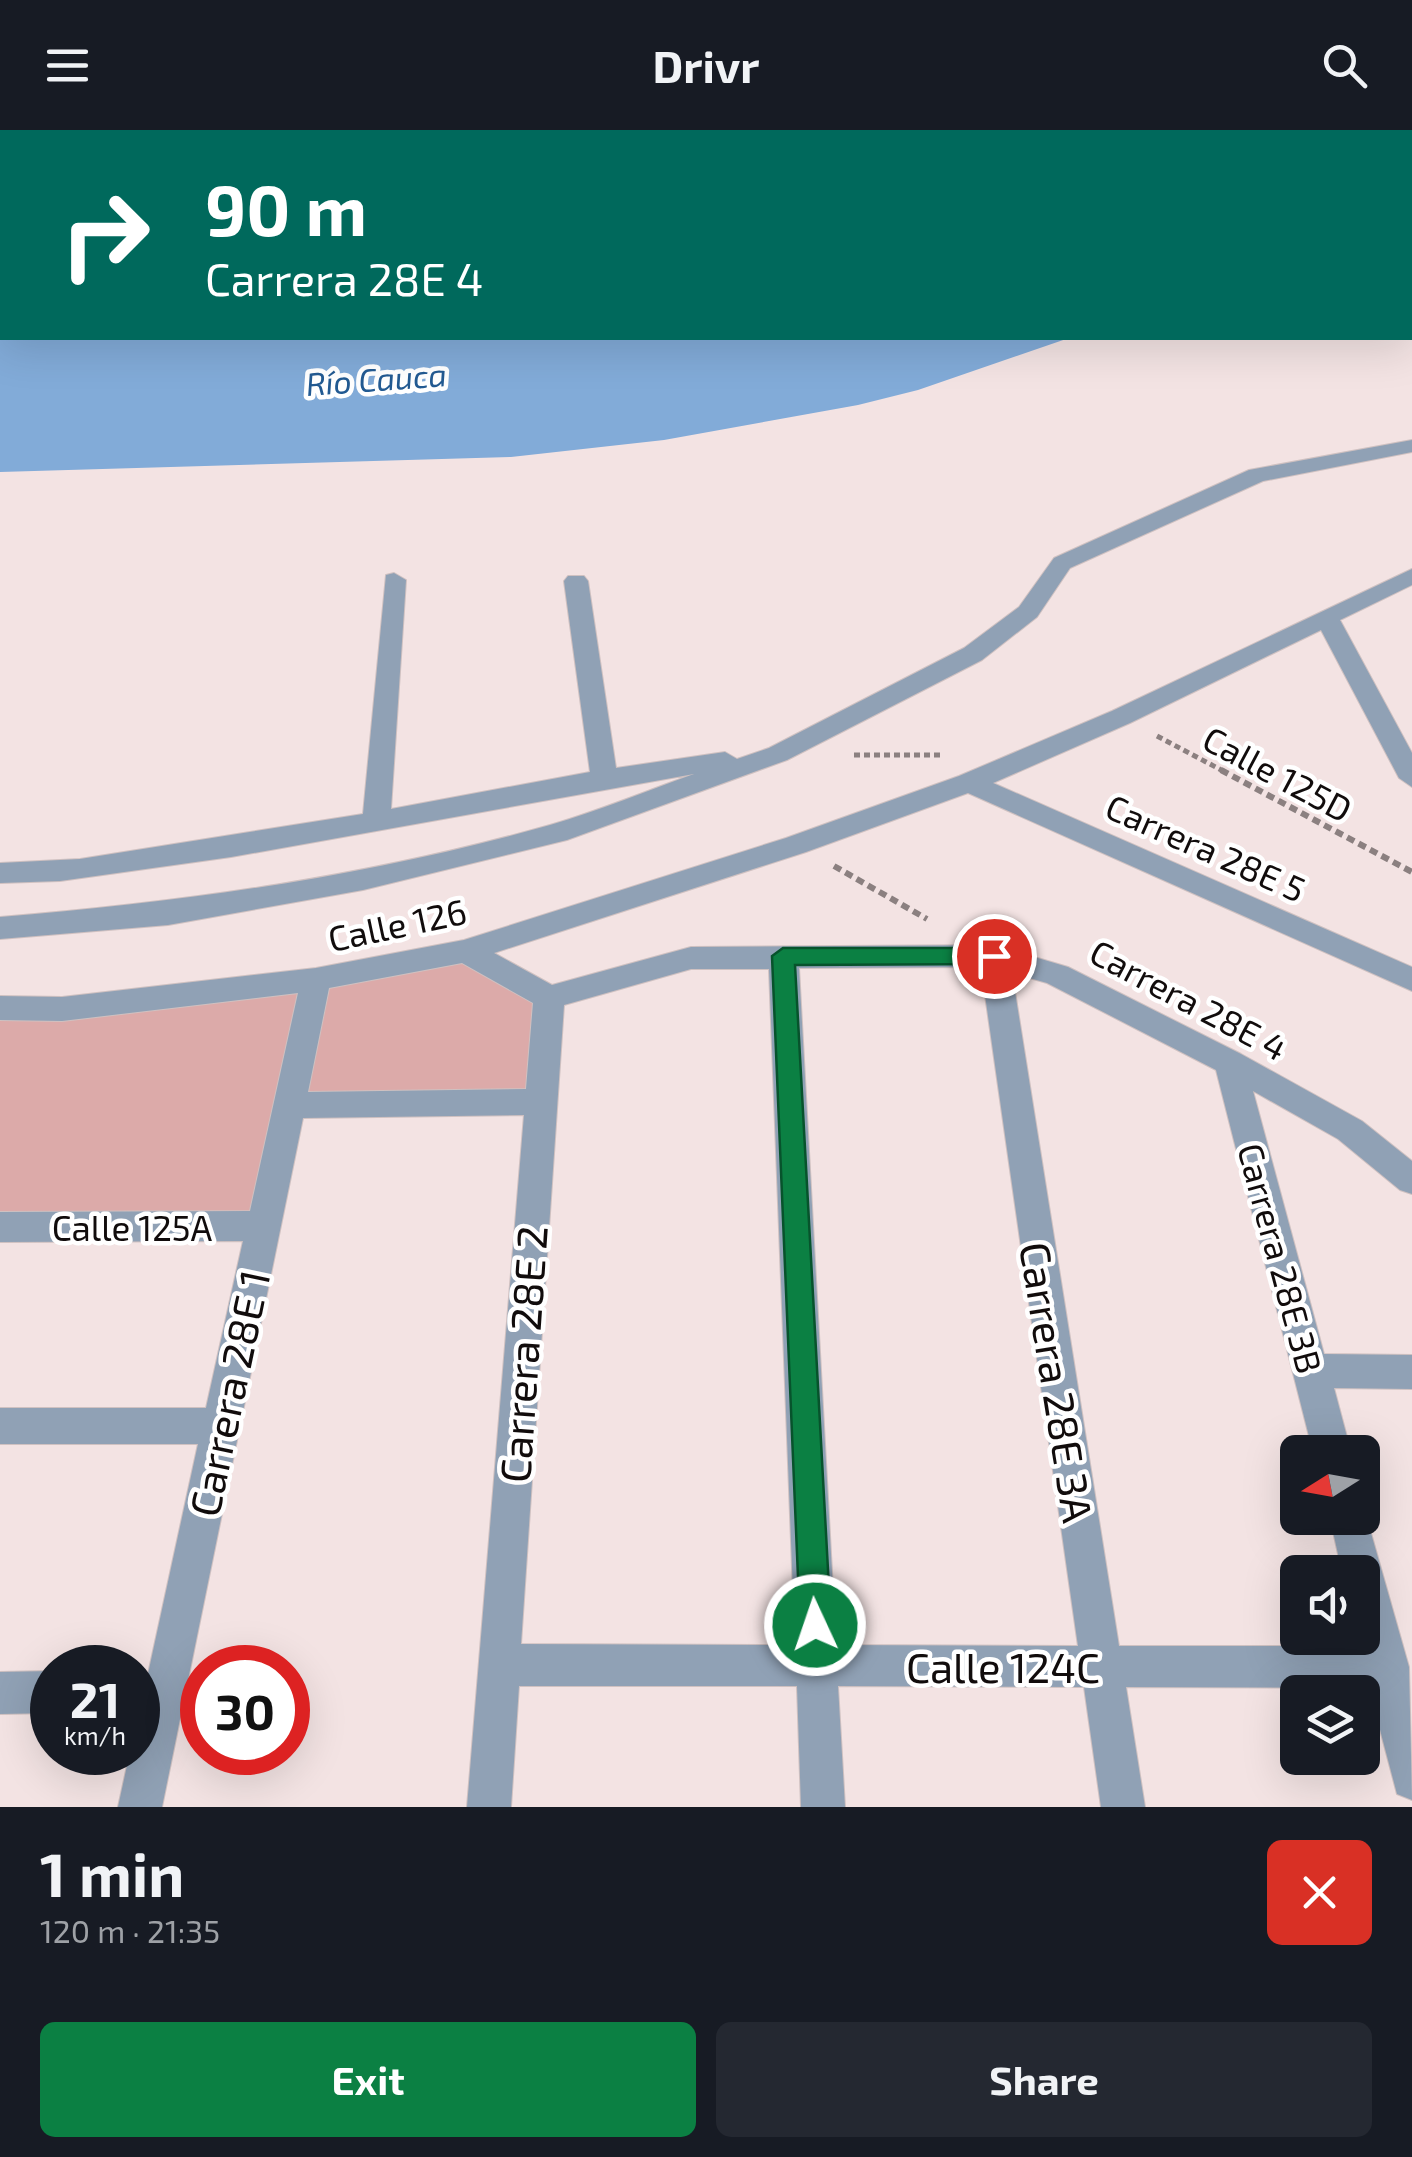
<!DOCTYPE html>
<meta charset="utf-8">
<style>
:root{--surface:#171b24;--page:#242831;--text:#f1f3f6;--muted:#9ea1a6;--accent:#0b8043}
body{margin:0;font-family:"Exo 2",sans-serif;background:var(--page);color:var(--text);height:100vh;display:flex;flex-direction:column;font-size:38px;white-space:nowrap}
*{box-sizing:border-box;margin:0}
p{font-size:32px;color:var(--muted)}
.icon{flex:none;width:55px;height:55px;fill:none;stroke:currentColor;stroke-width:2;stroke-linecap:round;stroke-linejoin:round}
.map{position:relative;height:1677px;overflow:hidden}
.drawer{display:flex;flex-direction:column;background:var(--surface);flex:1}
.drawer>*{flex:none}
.banner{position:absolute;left:0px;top:0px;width:1412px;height:210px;box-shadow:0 10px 40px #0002;background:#00695c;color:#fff;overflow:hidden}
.needle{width:65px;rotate:259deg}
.controls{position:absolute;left:1280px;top:1305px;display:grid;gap:20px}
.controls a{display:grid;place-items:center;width:100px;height:100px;border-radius:15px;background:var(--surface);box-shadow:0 10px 40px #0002;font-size:50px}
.speed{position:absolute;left:30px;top:1515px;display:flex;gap:20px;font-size:50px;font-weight:700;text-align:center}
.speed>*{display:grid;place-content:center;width:130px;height:130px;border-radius:50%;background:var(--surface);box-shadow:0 10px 40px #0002;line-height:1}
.speed small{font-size:25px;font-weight:400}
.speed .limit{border:15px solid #d22;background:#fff;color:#111}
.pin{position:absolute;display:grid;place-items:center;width:85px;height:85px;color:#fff;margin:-42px;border:5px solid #fff;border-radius:50%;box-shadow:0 2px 10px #0007}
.me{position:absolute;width:110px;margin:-55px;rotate:357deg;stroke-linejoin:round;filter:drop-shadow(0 0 8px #0008)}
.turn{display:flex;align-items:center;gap:35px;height:210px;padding:0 40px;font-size:45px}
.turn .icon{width:130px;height:130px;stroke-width:2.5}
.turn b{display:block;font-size:70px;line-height:85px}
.round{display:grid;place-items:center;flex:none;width:105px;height:105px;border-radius:15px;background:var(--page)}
.overview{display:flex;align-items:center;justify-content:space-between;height:170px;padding:0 40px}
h1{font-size:60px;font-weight:700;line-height:75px}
.button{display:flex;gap:20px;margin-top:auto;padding:20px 40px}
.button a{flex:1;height:115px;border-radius:15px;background:var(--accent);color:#fff;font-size:40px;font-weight:700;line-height:115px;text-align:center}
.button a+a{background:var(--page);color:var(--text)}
header{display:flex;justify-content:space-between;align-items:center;height:130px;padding:0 40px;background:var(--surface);font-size:45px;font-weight:700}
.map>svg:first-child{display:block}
</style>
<header><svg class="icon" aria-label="menu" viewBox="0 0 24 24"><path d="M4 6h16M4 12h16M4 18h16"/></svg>Drivr<svg class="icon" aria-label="search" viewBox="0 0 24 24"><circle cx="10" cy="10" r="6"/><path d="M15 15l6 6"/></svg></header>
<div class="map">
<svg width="1412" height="1677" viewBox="0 0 1412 1677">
<rect width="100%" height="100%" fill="#f3e3e3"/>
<path fill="#dcaaa9" d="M465 821 549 867 541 972 289 975 263 1096 0 1097V878Z"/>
<path fill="#82abd8" d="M0 151 2 208H1069L918 260 858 275 664 310 511 327 0 342Z"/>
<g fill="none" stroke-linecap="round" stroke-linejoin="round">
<g stroke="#cfc1c1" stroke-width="2">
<path id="minor" d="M1412 310V322L1263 351 1070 438 1037 487 982 530 787 630 567 710 363 760 168 795 0 809V787C186 772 370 746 550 695 598 681 646 661 694 644L231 727 60 751 0 753V733L80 729 363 684 386 445 394 443 406 450 391 679 590 642 564 451 568 446H584L588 451 616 638 725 622 737 629 769 618 964 518 1019 477 1054 428 1249 340Z
M1412 439V455L1340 490 1412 623V657L1399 648 1321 500 1130 593 993 653 1412 837V861L968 663 806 722 494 823 552 855 691 817 994 815 1068 837 1241 924 1362 991 1412 1031V1064L1400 1060 1338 1009 1253 961 1324 1224 1412 1225V1259L1334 1258 1351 1322H1313L1216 940 1047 853 1012 843 1119 1516H1360L1362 1442H1342L1330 1388H1362L1363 1375 1409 1537 1412 1670 1397 1664 1369 1558 1126 1557 1145 1677H1101L1084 1557 838 1556 845 1677H801L797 1556H519L511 1677H467L524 985 303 988 162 1677H118L130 1622H138V1590L198 1314H0V1278H206L243 1111 0 1112V1082L250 1081 298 863 62 891 0 890V866L62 867 316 838 464 810 786 708 959 646 1112 581ZM462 833 533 873 526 959 308 962 329 858ZM981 837 1078 1516 836 1515 799 838ZM691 839H769L795 1515 521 1514 564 875Z
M52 1541V1583L0 1584V1542Z"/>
</g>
<path stroke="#8b8080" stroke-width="4" stroke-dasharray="5 2.5" stroke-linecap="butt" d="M1013 2 1024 0"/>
<path stroke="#8b8080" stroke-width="5" stroke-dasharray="6 4" stroke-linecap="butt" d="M1157 606 1225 642
M854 625H942"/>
<path stroke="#8b8080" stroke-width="6" stroke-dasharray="8 5" stroke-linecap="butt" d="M1221 640 1412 742
M834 736 927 789"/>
<use href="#minor" fill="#90a1b5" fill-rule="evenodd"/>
</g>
<path fill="#0b8043" stroke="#07532c" stroke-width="2.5" d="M783 818H994L1005 826 994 834 795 835 831 1495 826 1506 815 1510 804 1506 800 1495 772 826Z"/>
<g text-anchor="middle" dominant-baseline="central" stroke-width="9" stroke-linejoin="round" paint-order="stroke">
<g font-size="32" font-style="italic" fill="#225a92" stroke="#fff">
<text transform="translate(376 248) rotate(-4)">Río Cauca</text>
</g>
<g font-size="35" fill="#110c0c" stroke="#fff">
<text transform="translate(1278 643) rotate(28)">Calle 125D</text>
<text transform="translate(1206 717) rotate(24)">Carrera 28E 5</text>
<text transform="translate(397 794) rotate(-12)">Calle 126</text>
<text transform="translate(1189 869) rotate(28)">Carrera 28E 4</text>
<text x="132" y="1097">Calle 125A</text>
<text transform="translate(1281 1128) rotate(75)">Carrera 28E 3B</text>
</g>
<g font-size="42" fill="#110c0c" stroke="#fff">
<text transform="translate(522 1224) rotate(-86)">Carrera 28E 2</text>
<text transform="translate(1058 1252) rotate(81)">Carrera 28E 3A</text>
<text transform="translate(228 1263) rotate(-78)">Carrera 28E 1</text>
<text x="1003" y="1536">Calle 124C</text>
</g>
</g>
</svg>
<div class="controls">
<a><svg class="needle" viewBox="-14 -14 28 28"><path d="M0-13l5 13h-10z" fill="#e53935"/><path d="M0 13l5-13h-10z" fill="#9ea1a6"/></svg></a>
<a><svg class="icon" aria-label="sound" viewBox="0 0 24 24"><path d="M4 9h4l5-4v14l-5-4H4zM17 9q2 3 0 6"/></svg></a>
<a><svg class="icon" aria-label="layers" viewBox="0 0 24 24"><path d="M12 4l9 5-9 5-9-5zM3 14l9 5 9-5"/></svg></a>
</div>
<div class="speed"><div>21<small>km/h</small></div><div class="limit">30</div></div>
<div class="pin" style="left:994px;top:826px;background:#d93025"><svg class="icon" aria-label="arrive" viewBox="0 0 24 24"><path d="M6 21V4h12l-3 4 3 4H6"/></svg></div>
<svg class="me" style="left:815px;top:1495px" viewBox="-20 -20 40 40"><circle r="17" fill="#0b8043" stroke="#fff" stroke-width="3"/><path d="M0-11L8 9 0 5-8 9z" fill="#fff"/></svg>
<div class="banner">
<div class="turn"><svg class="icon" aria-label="right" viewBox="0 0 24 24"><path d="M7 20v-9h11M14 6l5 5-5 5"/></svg><div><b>90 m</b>Carrera 28E 4</div></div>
</div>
</div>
<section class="drawer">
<div class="overview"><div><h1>1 min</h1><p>120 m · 21:35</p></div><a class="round" style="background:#d93025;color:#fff"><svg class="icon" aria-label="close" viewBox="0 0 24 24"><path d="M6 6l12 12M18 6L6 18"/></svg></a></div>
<div class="button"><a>Exit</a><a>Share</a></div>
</section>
